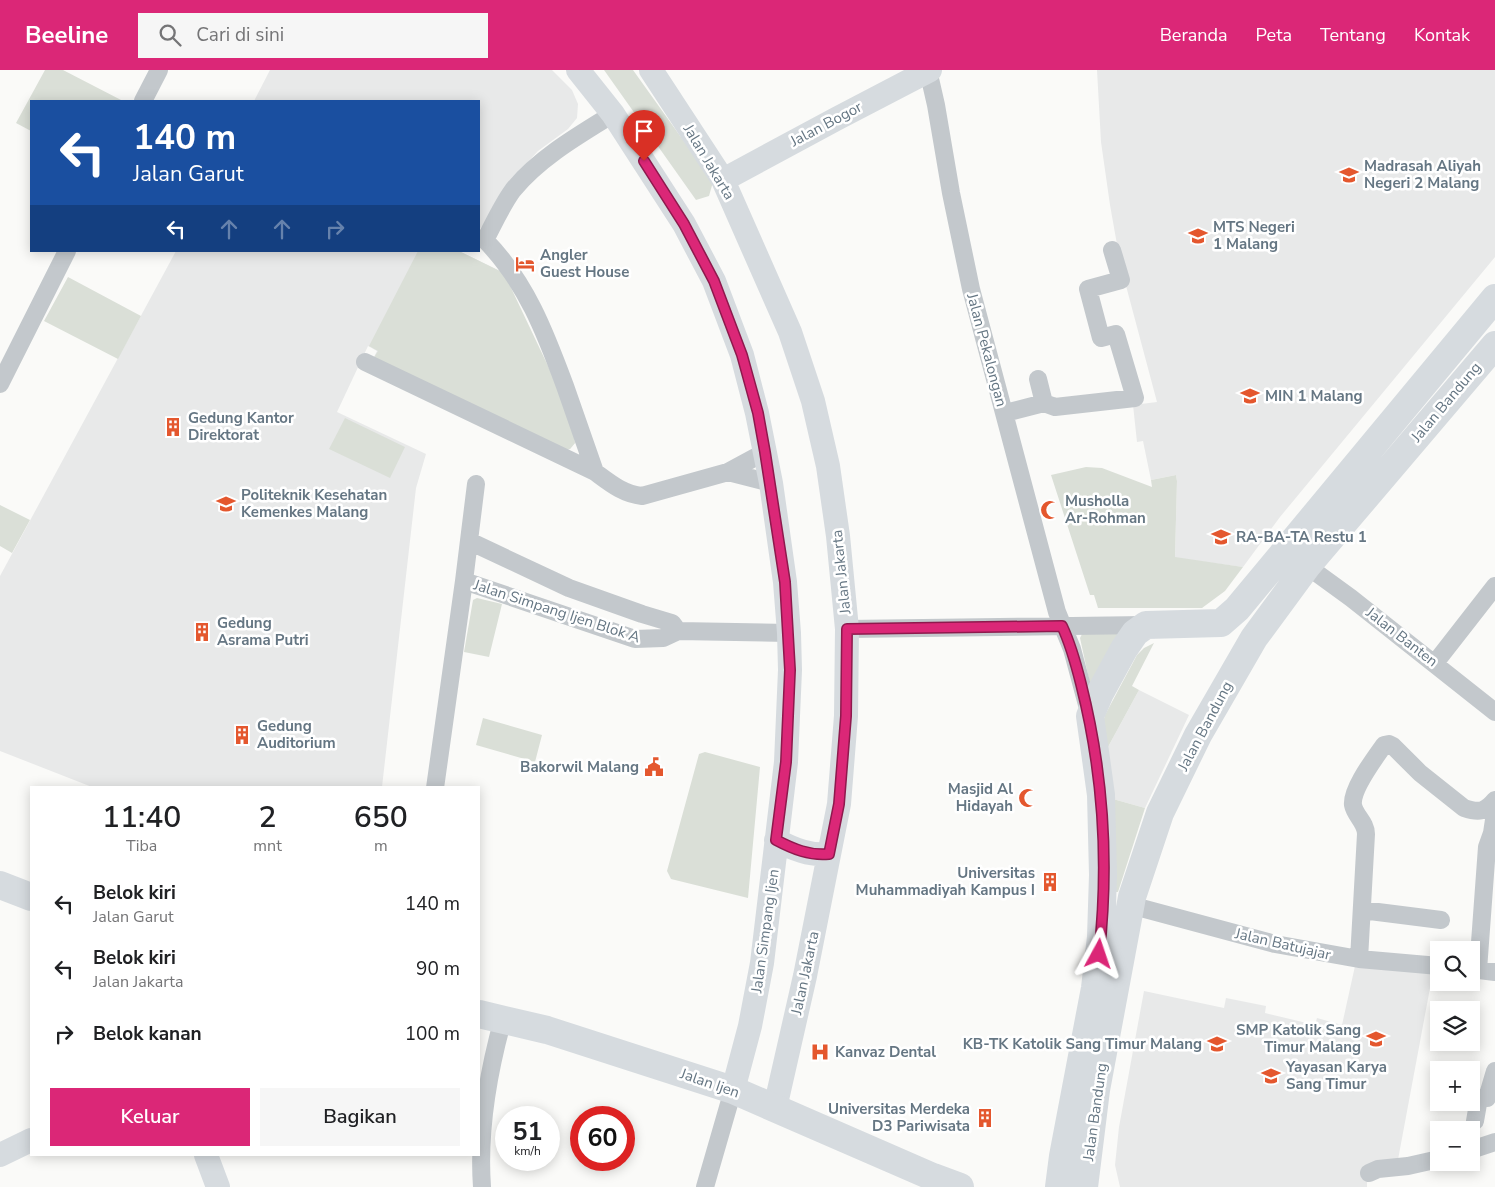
<!DOCTYPE html>
<html lang="id">
<meta charset="utf-8">
<style>
:root{--surface:#fff;--page:#f6f6f6;--text:#202124;--muted:#757577;--accent:#db2777}
body{margin:0;font-family:"Nunito Sans",sans-serif;background:var(--page);color:var(--text);height:100vh;display:flex;flex-direction:column;font-size:19px;white-space:nowrap}
*{box-sizing:border-box;margin:0}
p{font-size:16px;color:var(--muted)}
.icon{flex:none;width:28px;height:28px;fill:none;stroke:currentColor;stroke-width:2;stroke-linecap:round;stroke-linejoin:round}
.map{position:relative;flex:1;overflow:hidden}
.panel{position:absolute;left:30px;top:716px;width:450px;height:370px;display:flex;flex-direction:column;background:var(--surface);border-radius:0px;box-shadow:0 2px 12px #0003}
.panel>*{flex:none}
.banner{position:absolute;left:30px;top:30px;width:450px;height:152px;border-radius:0px;box-shadow:0 2px 12px #0003;background:#1a4fa0;color:#fff;overflow:hidden}
.tools{position:absolute;left:1430px;top:871px;display:grid;gap:10px}
.tools a{display:grid;place-items:center;width:50px;height:50px;border-radius:0px;background:var(--surface);box-shadow:0 2px 12px #0003;font-size:25px}
.speed{position:absolute;left:495px;top:1036px;display:flex;gap:10px;font-size:25px;font-weight:700;text-align:center}
.speed>*{display:grid;place-content:center;width:65px;height:65px;border-radius:50%;background:var(--surface);box-shadow:0 2px 12px #0003;line-height:1}
.speed small{font-size:12px;font-weight:400}
.speed .limit{border:8px solid #d22;background:#fff;color:#111}
.pin{position:absolute;display:grid;place-items:center;width:42px;height:42px;color:#fff;margin:-51px -21px;border-radius:50% 50% 50% 0;rotate:-45deg;box-shadow:0 0 5px #0007}
.pin .icon{rotate:45deg}
.me{position:absolute;width:55px;margin:-28px;rotate:5deg;stroke-linejoin:round;filter:drop-shadow(0 0 4px #0008)}
.turn{display:flex;align-items:center;gap:18px;height:105px;padding:0 20px;font-size:22px}
.turn .icon{width:65px;height:65px;stroke-width:2.5}
.turn b{display:block;font-size:35px;line-height:42px}
.lanes{display:flex;align-items:center;height:48px;padding:0 20px;background:#0003;justify-content:center;gap:25px;direction:ltr}
.lanes .off{opacity:.35}
.eta{display:flex;justify-content:space-evenly;align-items:center;height:85px;text-align:center}
.eta b{font-size:30px;font-weight:600;line-height:35px}
.button{display:flex;gap:10px;margin-top:auto;padding:10px 20px}
.button a{flex:1;height:58px;border-radius:0px;background:var(--accent);color:#fff;font-size:20px;font-weight:600;line-height:58px;text-align:center}
.button a+a{background:var(--page);color:var(--text)}
ul{padding:0;list-style:none}
li{display:flex;align-items:center;gap:15px;height:65px;padding:0 20px}
li div{flex:1}
li b{display:block;font-size:19px}
li em{font-style:normal}
header{display:flex;align-items:center;gap:30px;box-sizing:border-box;height:70px;padding:0 25px;background:var(--accent);color:#fff}
header strong{font-size:24px}
nav{display:flex;gap:28px;margin-inline-start:auto;font-size:18px}
.search{width:350px;height:45px;background:var(--page);display:flex;align-items:center;gap:12px;box-sizing:border-box;padding:0 18px;border-radius:0px;color:var(--muted);font-size:19px}
.map>svg:first-child{display:block}
</style>
<header>
<strong>Beeline</strong>
<div class="search"><svg class="icon" aria-label="search" viewBox="0 0 24 24"><circle cx="10" cy="10" r="6"/><path d="M15 15l6 6"/></svg>Cari di sini</div>
<nav><a>Beranda</a><a>Peta</a><a>Tentang</a><a>Kontak</a></nav>
</header>
<div class="map">
<svg width="1495" height="1117" viewBox="0 0 1495 1117">
<rect width="100%" height="100%" fill="#fafaf8"/>
<path fill="#e8e9e9" d="M270 0H552L572 20 578 34 577 48 568 59 538 81 513 108 484 155 479 159V31H254Z
M1097 0H1495V187L1280 447 1243 497 1175 488 1177 411 1176 405 1151 410 1143 371 1137 372 1133 335 1157 332 1121 197 1110 135 1101 72Z
M176 181H459L504 203 575 373 570 379 373 289 377 281 368 276 337 342 426 384 416 418 382 717H92L0 681V506Z
M1139 620 1189 645 1145 738 1113 729 1108 677Z
M1355 896 1433 902 1397 1095 1367 1102V1117H1120L1115 1095 1119 1057 1144 921 1224 938 1226 928 1266 936 1265 943 1315 955 1317 948 1342 955Z"/>
<path fill="#dadfd7" d="M45 0H63L123 31H31V61L16 53Z
M604 0H633L713 112 709 126 696 130Z
M418 181H459L504 203 558 317 574 362 575 373 570 379 563 381 373 289 378 281 369 276Z
M68 207 141 246 118 289 44 251Z
M345 348 405 377 390 408 329 379Z
M1086 397 1102 398 1152 417 1151 410 1176 405 1177 411 1175 487 1243 497 1225 521 1202 538H1098L1094 525H1090L1051 405Z
M0 435 30 450 12 483 0 476Z
M477 528 502 534 489 587 464 582 473 530Z
M1082 564H1119L1090 614 1080 568Z
M1154 573 1132 616 1139 620 1108 677 1113 729 1145 738 1118 822H1114L1102 656 1105 645 1137 585 1144 578Z
M483 648 542 665 535 692 476 675Z
M705 682 760 697 748 828 671 809 667 801 699 684Z"/>
<g fill="none" stroke-linecap="round" stroke-linejoin="round">
<path stroke="#c3c8cc" stroke-width="18" d="M928 0 936 35 951 123 971 219 1057 542 1072 579 1090 646
M143 31 159 0
M365 292 595 402C610 413 623 424 642 426L728 402 765 382
M1038 309 1044 333
M0 314 67 181
M1005 343 1044 333 1055 337 1135 328 1116 264 1101 268 1088 219 1121 210 1112 180
M595 402C585 373 575 344 565 316 545 262 526 212 485 170 494 153 502 135 513 120 539 88 579 65 613 44
M728 402 771 413
M469 471 569 518 642 544 672 553 678 561
M1307 496 1351 528 1495 642
M464 511 635 569 663 568 678 561 789 563
M847 559 1146 555
M1435 593 1495 516
M435 718 464 511 476 414
M1130 835 1275 874 1359 889 1439 896
M1362 840 1441 850
M1359 889 1366 764C1366 752 1355 746 1353 735 1351 719 1375 688 1384 675L1389 674 1393 676 1420 703 1464 738C1479 743 1485 742 1495 730
M1471 899 1495 902
M1478 900 1487 777 1492 763 1495 743
M1475 1051 1479 1028H1487L1495 1001
M1471 1080 1495 1072
M1369 1103 1378 1099 1408 1096 1439 1089
M482 1117C478 1061 488 1003 503 949
M705 1117 733 1020"/>
<path stroke="#d6dbdf" stroke-width="24" d="M578 0 613 44 684 154 714 211 742 285 757 343 771 413 785 512 789 563 790 600 786 692 762 893 750 956 733 1020
M651 0 723 110 790 262 813 331 828 396 838 466 847 559 846 646 839 734 805 906 775 1038
M723 110 838 48 930 0
M776 770C793 779 810 786 829 784
M0 1085 31 1070
M206 1085 218 1117"/>
<path stroke="#d6dbdf" stroke-width="28" d="M0 815 31 827
M479 944 547 960 733 1020 933 1107 960 1117
M1059 1117 1063 1086 1095 918 1101 867 1103 805 1101 725 1090 646 1100 623 1124 579 1135 563 1146 555 1221 553 1237 539 1495 228
M1084 1117 1096 1020 1132 827 1160 743 1198 665 1254 568 1307 496 1495 275"/>
</g>
<g fill="none" stroke-linecap="round" stroke-linejoin="round">
<g stroke="#8e194d" stroke-width="12">
<path id="route" d="M644 91 684 154 714 211 742 285 758 343 765 382 785 512 790 600 786 692 776 770C793 779 810 786 829 784L839 734 846 646 847 559 1062 556C1071 575 1076 594 1081 614 1103 701 1109 794 1099 884"/>
</g>
<use href="#route" stroke="#db2777" stroke-width="9"/>
</g>
<defs>
<g id="school-bare" transform="scale(1.5)"><path d="M0-5L7-2L0 1L-7-2ZM-4 1L0 2.5L4 1V4Q0 6-4 4Z" fill="#e4572e" stroke="#fff" stroke-width="2.5" paint-order="stroke"/></g>
<g id="hotel-bare" transform="scale(1.5)"><path d="M-6-4.5h1.5V1H6V5H4.5V3h-9V5H-6ZM-4 0a1.8 1.8 0 1 1 3.6 0ZM.5 0V-2.5h3Q6-2.5 6 0Z" fill="#e4572e" stroke="#fff" stroke-width="2.5" paint-order="stroke"/></g>
<g id="building-bare" transform="scale(1.5)"><path d="M-4-6H4V6H1V3H-1V6H-4ZM-2.5-4.3h1.7v1.8h-1.7ZM.8-4.3h1.7v1.8H.8ZM-2.5-1h1.7V.8h-1.7ZM.8-1h1.7V.8H.8Z" fill="#e4572e" stroke="#fff" stroke-width="2.5" paint-order="stroke"/></g>
<g id="university-bare" transform="scale(1.5)"><path d="M0-5L7-2L0 1L-7-2ZM-4 1L0 2.5L4 1V4Q0 6-4 4Z" fill="#e4572e" stroke="#fff" stroke-width="2.5" paint-order="stroke"/></g>
<g id="mosque-bare" transform="scale(1.5)"><path d="M3.5-4.9A6 6 0 1 0 3.5 4.9A5 5 0 1 1 3.5-4.9Z" fill="#e4572e" stroke="#fff" stroke-width="2.5" paint-order="stroke"/></g>
<g id="civic-bare" transform="scale(1.5)"><path d="M-.6-6.5H3V-4.5H.6V-3L4-1V1h2V6H-6V1h2V-1L-.6-3ZM-1.2 2.5V6h2.4V2.5Z" fill="#e4572e" stroke="#fff" stroke-width="2.5" paint-order="stroke"/></g>
<g id="hospital-bare" transform="scale(1.5)"><path d="M-5-5h3v3.5h4V-5h3V5h-3V1.5h-4V5h-3Z" fill="#e4572e" stroke="#fff" stroke-width="2.5" paint-order="stroke"/></g>
</defs>
<g fill-rule="evenodd">
<use href="#school-bare" x="1349" y="105"/>
<use href="#school-bare" x="1198" y="166"/>
<use href="#hotel-bare" x="525" y="194"/>
<use href="#school-bare" x="1250" y="326"/>
<use href="#building-bare" x="173" y="357"/>
<use href="#university-bare" x="226" y="434"/>
<use href="#mosque-bare" x="1050" y="440"/>
<use href="#school-bare" x="1221" y="467"/>
<use href="#building-bare" x="202" y="562"/>
<use href="#building-bare" x="242" y="665"/>
<use href="#civic-bare" x="654" y="697"/>
<use href="#mosque-bare" x="1028" y="728"/>
<use href="#building-bare" x="1050" y="812"/>
<use href="#school-bare" x="1376" y="969"/>
<use href="#school-bare" x="1217" y="974"/>
<use href="#hospital-bare" x="820" y="982"/>
<use href="#school-bare" x="1271" y="1006"/>
<use href="#building-bare" x="985" y="1048"/>
</g>
<g text-anchor="middle" dominant-baseline="central" stroke-width="5" stroke-linejoin="round" paint-order="stroke">
<g font-size="15" fill="#657683" stroke="#fff">
<text transform="translate(826 54) rotate(-28)">Jalan Bogor</text>
<text transform="translate(709 92) rotate(59)">Jalan Jakarta</text>
<text transform="translate(987 280) rotate(75)">Jalan Pekalongan</text>
<text transform="translate(1446 332) rotate(-50)">Jalan Bandung</text>
<text transform="translate(841 502) rotate(-96)">Jalan Jakarta</text>
<text transform="translate(557 541) rotate(18)">Jalan Simpang Ijen Blok A</text>
<text transform="translate(1402 567) rotate(38)">Jalan Banten</text>
<text transform="translate(1205 656) rotate(-62)">Jalan Bandung</text>
<text transform="translate(765 861) rotate(-82)">Jalan Simpang Ijen</text>
<text transform="translate(1283 874) rotate(13)">Jalan Batujajar</text>
<text transform="translate(805 903) rotate(-78)">Jalan Jakarta</text>
<text transform="translate(710 1013) rotate(19)">Jalan Ijen</text>
<text transform="translate(1095 1042) rotate(-82)">Jalan Bandung</text>
</g>
<g font-size="15" font-weight="bold" fill="#657683" stroke="#fff" text-anchor="start">
<text x="1364" y="96">Madrasah Aliyah<tspan x="1364" dy="17">Negeri 2 Malang</tspan></text>
<text x="1213" y="157">MTS Negeri<tspan x="1213" dy="17">1 Malang</tspan></text>
<text x="540" y="185">Angler<tspan x="540" dy="17">Guest House</tspan></text>
<text x="1265" y="326">MIN 1 Malang</text>
<text x="188" y="348">Gedung Kantor<tspan x="188" dy="17">Direktorat</tspan></text>
<text x="241" y="425">Politeknik Kesehatan<tspan x="241" dy="17">Kemenkes Malang</tspan></text>
<text x="1065" y="431">Musholla<tspan x="1065" dy="17">Ar-Rohman</tspan></text>
<text x="1236" y="467">RA-BA-TA Restu 1</text>
<text x="217" y="553">Gedung<tspan x="217" dy="17">Asrama Putri</tspan></text>
<text x="257" y="656">Gedung<tspan x="257" dy="17">Auditorium</tspan></text>
<text x="639" y="697" text-anchor="end">Bakorwil Malang</text>
<text x="1013" y="719" text-anchor="end">Masjid Al<tspan x="1013" dy="17">Hidayah</tspan></text>
<text x="1035" y="803" text-anchor="end">Universitas<tspan x="1035" dy="17">Muhammadiyah Kampus I</tspan></text>
<text x="1361" y="960" text-anchor="end">SMP Katolik Sang<tspan x="1361" dy="17">Timur Malang</tspan></text>
<text x="1202" y="974" text-anchor="end">KB-TK Katolik Sang Timur Malang</text>
<text x="835" y="982">Kanvaz Dental</text>
<text x="1286" y="997">Yayasan Karya<tspan x="1286" dy="17">Sang Timur</tspan></text>
<text x="970" y="1039" text-anchor="end">Universitas Merdeka<tspan x="970" dy="17">D3 Pariwisata</tspan></text>
</g>
</g>
</svg>
<div class="tools">
<a><svg class="icon" aria-label="search" viewBox="0 0 24 24"><circle cx="10" cy="10" r="6"/><path d="M15 15l6 6"/></svg></a>
<a><svg class="icon" aria-label="layers" viewBox="0 0 24 24"><path d="M12 4l9 5-9 5-9-5zM3 14l9 5 9-5"/></svg></a>
<a>+</a>
<a>−</a>
</div>
<div class="speed"><div>51<small>km/h</small></div><div class="limit">60</div></div>
<div class="pin" style="left:644px;top:91px;background:#d93025"><svg class="icon" aria-label="arrive" viewBox="0 0 24 24"><path d="M6 21V4h12l-3 4 3 4H6"/></svg></div>
<svg class="me" style="left:1099px;top:884px" viewBox="-20 -20 40 40"><path d="M0-17L14 15 0 8-14 15z" fill="#db2777" stroke="#fff" stroke-width="4"/></svg>
<div class="banner">
<div class="turn"><svg class="icon" aria-label="left" viewBox="0 0 24 24"><path d="M17 20v-9H6M10 6l-5 5 5 5"/></svg><div><b>140 m</b>Jalan Garut</div></div>
<div class="lanes"><svg class="icon" aria-label="left" viewBox="0 0 24 24"><path d="M17 20v-9H6M10 6l-5 5 5 5"/></svg><svg class="icon off" aria-label="ahead" viewBox="0 0 24 24"><path d="M12 20V5M6 11l6-6 6 6"/></svg><svg class="icon off" aria-label="ahead" viewBox="0 0 24 24"><path d="M12 20V5M6 11l6-6 6 6"/></svg><svg class="icon off" aria-label="right" viewBox="0 0 24 24"><path d="M7 20v-9h11M14 6l5 5-5 5"/></svg></div>
</div>
<section class="panel">
<div class="eta">
<div><b>11:40</b><p>Tiba</p></div>
<div><b>2</b><p>mnt</p></div>
<div><b>650</b><p>m</p></div>
</div>
<ul>
<li><svg class="icon" aria-label="left" viewBox="0 0 24 24"><path d="M17 20v-9H6M10 6l-5 5 5 5"/></svg><div><b>Belok kiri</b><p>Jalan Garut</p></div><em>140 m</em></li>
<li><svg class="icon" aria-label="left" viewBox="0 0 24 24"><path d="M17 20v-9H6M10 6l-5 5 5 5"/></svg><div><b>Belok kiri</b><p>Jalan Jakarta</p></div><em>90 m</em></li>
<li><svg class="icon" aria-label="right" viewBox="0 0 24 24"><path d="M7 20v-9h11M14 6l5 5-5 5"/></svg><div><b>Belok kanan</b></div><em>100 m</em></li>
</ul>
<div class="button"><a>Keluar</a><a>Bagikan</a></div>
</section>
</div>
